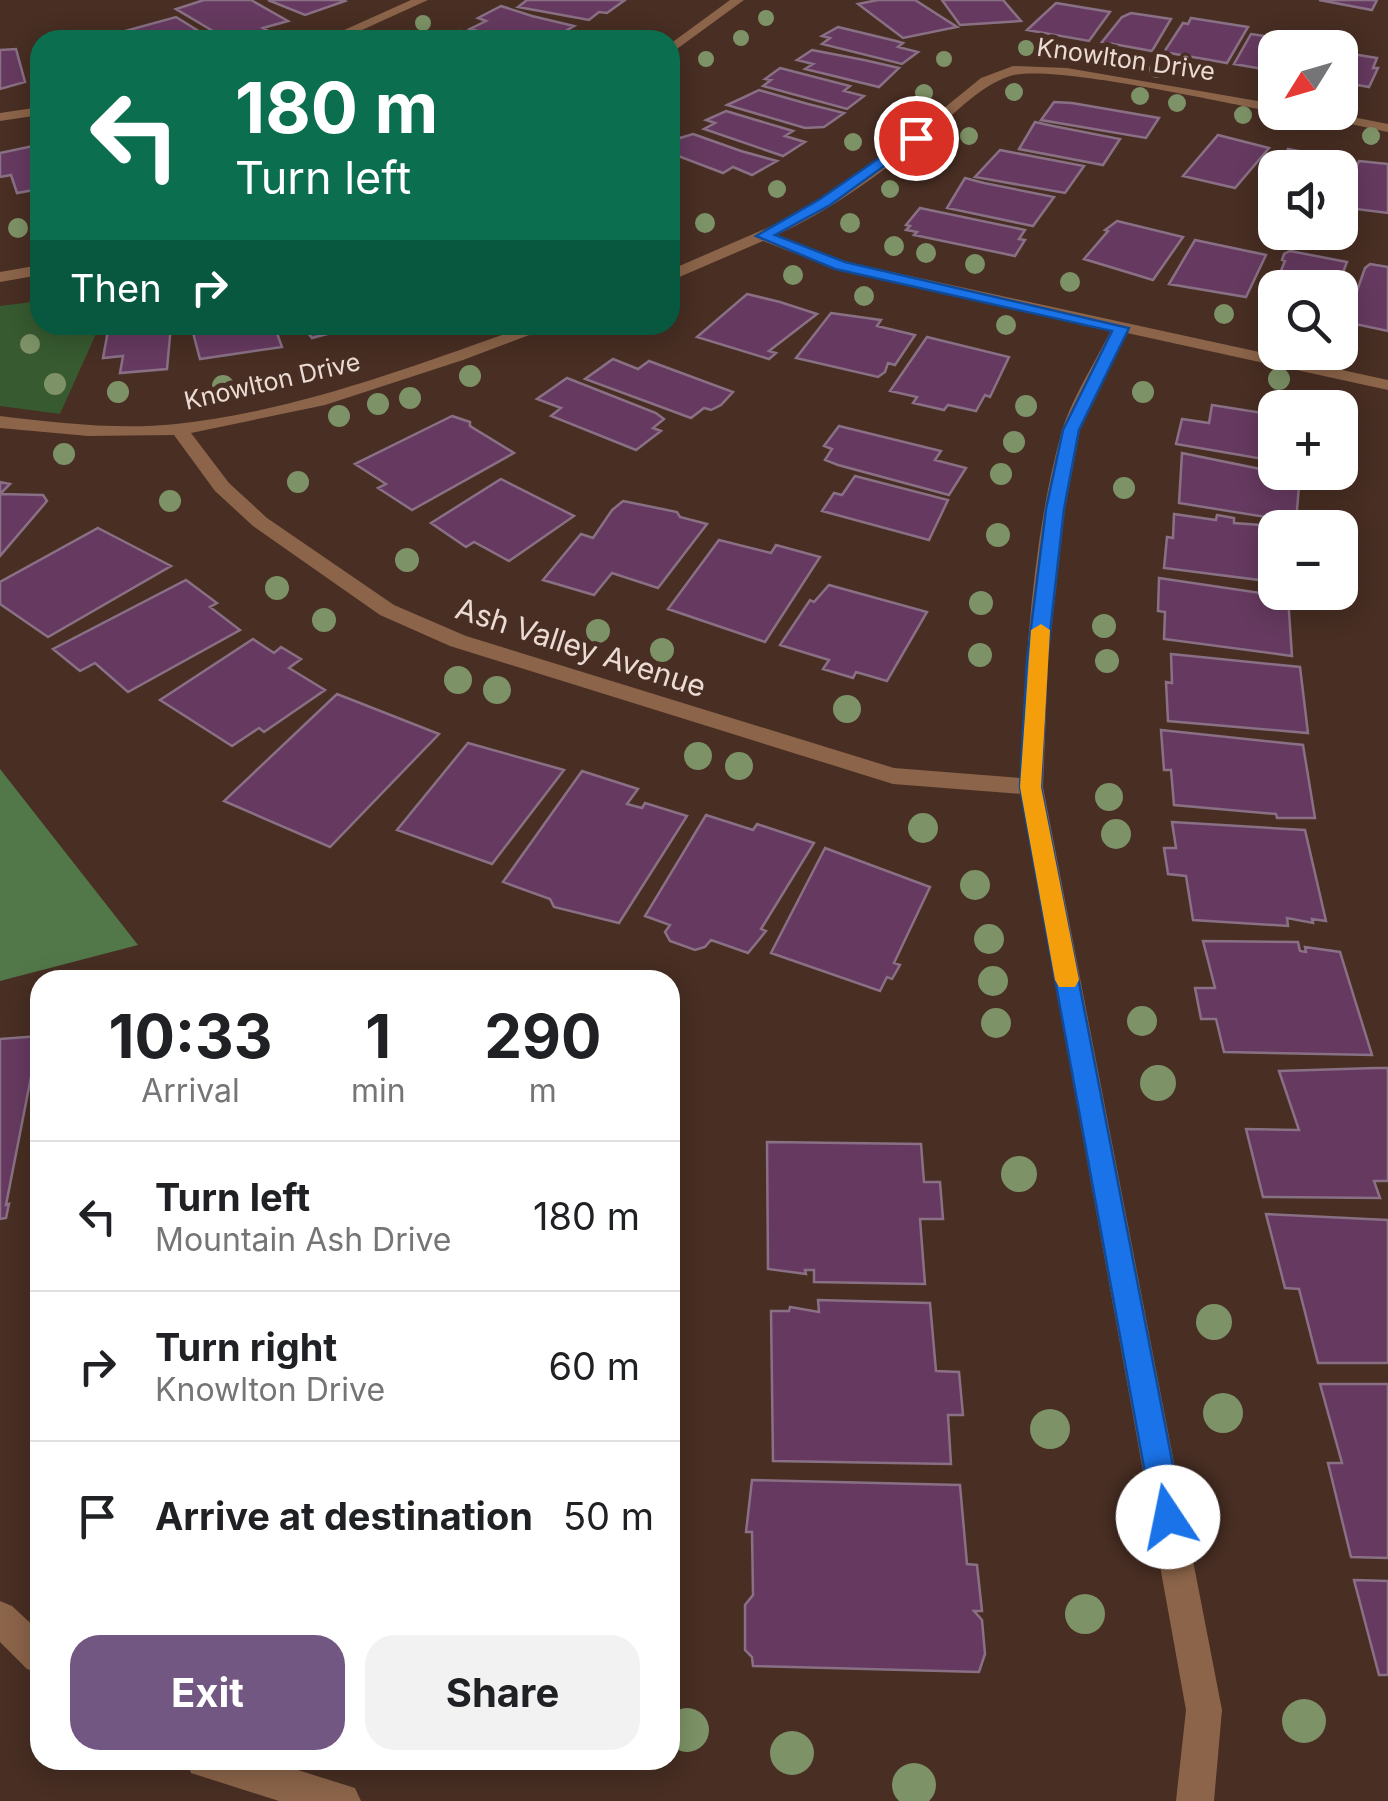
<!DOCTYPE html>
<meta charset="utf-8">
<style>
:root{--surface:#fff;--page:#f2f2f2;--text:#202124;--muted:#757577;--line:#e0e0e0;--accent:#735783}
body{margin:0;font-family:Inter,sans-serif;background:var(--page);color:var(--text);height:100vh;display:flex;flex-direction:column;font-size:38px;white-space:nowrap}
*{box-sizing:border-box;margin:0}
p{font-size:32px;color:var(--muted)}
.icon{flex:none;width:55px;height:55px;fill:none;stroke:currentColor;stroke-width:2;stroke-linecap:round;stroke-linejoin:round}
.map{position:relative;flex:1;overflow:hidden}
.panel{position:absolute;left:30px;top:970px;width:650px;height:800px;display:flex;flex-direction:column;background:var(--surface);border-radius:30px;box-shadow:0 5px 25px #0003}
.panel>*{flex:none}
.hud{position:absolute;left:30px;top:30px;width:650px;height:305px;border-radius:30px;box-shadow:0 5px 25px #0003;background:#0b6e4f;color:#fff;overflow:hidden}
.needle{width:65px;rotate:233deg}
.fabs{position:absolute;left:1258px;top:30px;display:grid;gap:20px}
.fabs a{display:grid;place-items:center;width:100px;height:100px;border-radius:20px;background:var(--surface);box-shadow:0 5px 25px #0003;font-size:50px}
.pin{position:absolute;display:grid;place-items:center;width:85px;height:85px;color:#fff;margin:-42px;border:5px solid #fff;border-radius:50%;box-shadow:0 2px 10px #0007}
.me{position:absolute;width:110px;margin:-55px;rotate:349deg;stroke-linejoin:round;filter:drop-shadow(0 0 8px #0008)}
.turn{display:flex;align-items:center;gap:35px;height:210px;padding:0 40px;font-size:45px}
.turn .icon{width:130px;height:130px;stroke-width:2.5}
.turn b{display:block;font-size:70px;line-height:85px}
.then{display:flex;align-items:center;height:95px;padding:0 40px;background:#0003;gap:20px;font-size:38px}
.eta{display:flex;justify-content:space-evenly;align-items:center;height:170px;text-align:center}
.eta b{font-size:60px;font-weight:700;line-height:70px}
.button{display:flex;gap:20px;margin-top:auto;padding:20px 40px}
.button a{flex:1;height:115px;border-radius:30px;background:var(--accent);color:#fff;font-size:40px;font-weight:700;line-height:115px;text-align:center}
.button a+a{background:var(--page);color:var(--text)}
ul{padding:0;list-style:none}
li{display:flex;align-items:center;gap:30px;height:150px;padding:0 40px;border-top:2px solid var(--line)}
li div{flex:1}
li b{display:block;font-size:38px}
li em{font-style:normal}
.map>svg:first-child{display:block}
</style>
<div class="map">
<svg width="1388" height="1801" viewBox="0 0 1388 1801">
<rect width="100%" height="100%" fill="#482e23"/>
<path fill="#375a30" d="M40 301V325H100L60 414 0 406V306Z"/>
<path fill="#52784a" d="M0 769 138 945 0 981Z"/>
<path fill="#663a60" stroke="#897085" stroke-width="2.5" d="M251 0 288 21 263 28 268 31 228 40 176 9 204 0Z
M268 0H343L345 1 305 15Z
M527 0H625L607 13 599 12 589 20 518 7Z
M878 0H915L957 27 903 38 858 4Z
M942 0H1003L1021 21 960 25Z
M1319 0H1377L1372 10Z
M1056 3 1110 12 1089 41 1027 30Z
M501 6 532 16 574 26 550 40H511L470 29 486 21 478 18Z
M1131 13 1171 19 1152 51 1102 42 1122 17Z
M176 17 213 40H135L125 31Z
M1191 18 1248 27 1227 63 1164 52 1183 23 1188 24Z
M838 27 896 41 903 43 898 47 918 52 902 64 822 44 830 38 822 36Z
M460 31 488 40H423L433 36 442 39Z
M1251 34 1308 43 1306 48H1275V71L1234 64Z
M16 49 25 82 0 89V50Z
M812 50 864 60 899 68 879 87 805 69 813 64 797 60Z
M1340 52 1377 58 1373 68H1378L1369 87 1340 82Z
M780 68 850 86 844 91 864 96 847 109 763 86 771 80 765 79Z
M759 90 808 104 844 113 824 127 805 128 727 105Z
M1054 102 1072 103 1159 118 1146 138 1041 120Z
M726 111 793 131 785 136 805 142 783 156 704 129 715 123 706 120Z
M1035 122 1053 126 1120 139 1103 165 1019 149Z
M693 134 741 151 777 161 752 175 733 167 723 173 670 153V141Z
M1218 135 1269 148 1235 188 1183 176Z
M33 146 40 147V189L17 193 11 175 0 177V153Z
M1288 149 1336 158 1335 162 1340 163 1337 168H1278Z
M1000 150 1010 152 1084 166 1065 193 975 177Z
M1359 161 1388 164V213L1340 207V188L1350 164 1357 165Z
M965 178 984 183 1054 197 1033 226 947 208Z
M920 208 1025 230 1019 239 1025 240 1015 256 914 235 917 232 906 230 910 226 906 225Z
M1117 221 1183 237 1153 280 1084 259 1108 231 1105 230Z
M1195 240 1266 255 1246 297 1169 284Z
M1290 251 1347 262 1337 288H1275L1272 292 1285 261 1282 260 1284 254Z
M1370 264 1388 267V331L1346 322 1365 268Z
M747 294 780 302 817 314 769 351 776 353 769 359 697 337Z
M831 313 881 320 877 326 915 335 895 365 888 363 885 372 878 377 796 358Z
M109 325H171L167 369 120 373 123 356 103 358Z
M191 325H274L282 347 200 359Z
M302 325H351L353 327 312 338Z
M927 337 1009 357 990 397 985 395 976 411 948 405 944 410 913 403 917 397 890 391Z
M613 359 638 369 649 361 733 392 721 405 711 410 704 408 691 418 585 379Z
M567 378 656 413 664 419 653 428 661 431 636 450 551 416 561 408 537 399Z
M1212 405 1275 415V461L1176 444 1182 419 1209 423Z
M452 416 470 422V426L514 453 412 510 378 488 386 484 355 464Z
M839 426 941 451 935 460 966 468 949 495 838 465 825 460 832 449 824 446Z
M1182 453 1275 472 1300 474 1296 522 1179 503Z
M855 476 948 500 929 540 822 511 834 493 842 495Z
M501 479 574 516 509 561 474 542 466 547 431 523Z
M0 482 10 484 0 494 43 495 47 501 0 556Z
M623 501 677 512 680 517 707 524 658 588 612 573 594 595 543 580 581 534 593 538 612 510Z
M1174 514 1216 520 1217 515 1234 518V523L1276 526 1275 582 1164 568 1167 537 1173 538Z
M98 528 171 566 48 637 0 604V582Z
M719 540 771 553 776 545 820 557 765 642 668 609Z
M1159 578 1288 597 1292 656 1164 639 1165 612 1158 611Z
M186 580 217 603 210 607 240 630 128 692 95 663 80 671 53 649Z
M829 585 927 612 887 681 856 672 853 678 823 669 829 660 780 645 810 600 814 602Z
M253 639 274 653 281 647 301 659 289 668 325 690 264 732 259 728 232 746 160 700Z
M1171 654 1300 667 1308 733 1168 721 1166 682 1172 683Z
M337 694 439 734 330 847 224 801Z
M1161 730 1303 745 1315 818H1277L1276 814 1174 805 1171 770H1164Z
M468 743 564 770 492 864 397 830Z
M582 771 638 789 627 804 642 808 645 803 687 816 619 923 554 907 550 899 503 882Z
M706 815 753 830 757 824 814 843 761 929 766 931 748 953 711 940 705 947 695 950 670 941 665 932 670 925 645 916Z
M1172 822 1305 830 1326 921 1312 919 1313 923 1287 918 1288 926 1193 920 1186 876 1168 874 1164 848H1176Z
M825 848 930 887 894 963 900 965 892 979 887 977 880 991 771 953Z
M1203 941 1298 942 1300 951 1306 952 1305 947 1340 952 1372 1055 1224 1052 1216 1019H1201L1195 988H1215Z
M39 1036 6 1205 9 1204 6 1218 0 1219V1039Z
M1376 1068H1388V1181H1374L1380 1198 1263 1197 1246 1129 1299 1130 1279 1071Z
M767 1142 921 1144 924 1182H940L943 1219H920L925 1284 814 1282V1270H805L806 1274 768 1269Z
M1266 1214 1388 1220V1363H1318L1299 1289 1285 1288Z
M818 1300 930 1303 936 1371 959 1372 963 1415H948L951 1464 773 1461 771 1311H789L790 1307 819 1312Z
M1320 1384H1388V1558L1351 1557 1328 1463H1342Z
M752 1480 960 1485 967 1564 977 1565 982 1611H974L982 1620 985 1654 979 1672 753 1666 752 1657 745 1650V1605L753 1595 752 1532H746Z
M1354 1580 1388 1581V1675H1379Z"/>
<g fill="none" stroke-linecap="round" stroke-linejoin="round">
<path fill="#8b6449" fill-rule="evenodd" d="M411 0H428L340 40H322Z
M1013 66 1067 68 1275 104V112C1224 103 1050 63 1010 76 977 87 951 118 924 139 879 174 829 212 776 235L846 262 1388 380V390L1127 333 1080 430 1065 509 1048 659 1043 787 1222 1710 1214 1801H1176L1186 1710 1021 794 893 784 450 646 380 615 253 526 215 491 174 435 88 436 0 428V416C58 423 118 430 176 424 299 411 415 365 531 325H556L463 360 325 405 191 433 229 483 267 518 394 605 466 636 894 768 1020 778C1026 664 1031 544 1061 434 1071 399 1095 363 1111 330L835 269 763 241 670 281V270L774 225 820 199 911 135 981 78Z
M40 107V115L0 121V113Z
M1294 112H1327L1388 124V132Z
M0 1601 12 1606 40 1632V1674L27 1669 0 1642Z
M186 1760H266L355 1788 361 1801H279L191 1773Z"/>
<path fill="#8b6449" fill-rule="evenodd" d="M730 0H744L670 54V44Z
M40 265V275L0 282V272Z"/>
</g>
<g fill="#7d9266">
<circle cx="766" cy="18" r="8"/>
<circle cx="423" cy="23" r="8"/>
<circle cx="741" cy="38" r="8"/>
<circle cx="1026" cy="48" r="8"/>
<circle cx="706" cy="59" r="8"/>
<circle cx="944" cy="59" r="8"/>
<circle cx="1157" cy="70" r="8"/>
<circle cx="1014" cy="92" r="9"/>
<circle cx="924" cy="93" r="9"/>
<circle cx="1140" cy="96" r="9"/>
<circle cx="1177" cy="103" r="9"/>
<circle cx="1243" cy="115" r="9"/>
<circle cx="969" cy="136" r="9"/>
<circle cx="1371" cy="136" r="9"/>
<circle cx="853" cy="142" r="9"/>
<circle cx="777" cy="189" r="9"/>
<circle cx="890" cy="189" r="9"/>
<circle cx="705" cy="223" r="10"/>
<circle cx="850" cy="223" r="10"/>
<circle cx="18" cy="228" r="10"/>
<circle cx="894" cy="246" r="10"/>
<circle cx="926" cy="253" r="10"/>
<circle cx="975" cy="264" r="10"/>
<circle cx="793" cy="275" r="10"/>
<circle cx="1070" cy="282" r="10"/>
<circle cx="864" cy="296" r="10"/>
<circle cx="1224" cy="314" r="10"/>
<circle cx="1006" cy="325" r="10"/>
<circle cx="30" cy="344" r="10"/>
<circle cx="470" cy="376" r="11"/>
<circle cx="1279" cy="379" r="11"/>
<circle cx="55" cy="384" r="11"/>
<circle cx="223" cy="386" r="11"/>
<circle cx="118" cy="392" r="11"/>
<circle cx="1143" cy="392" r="11"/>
<circle cx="410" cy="398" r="11"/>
<circle cx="378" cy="404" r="11"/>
<circle cx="1026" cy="406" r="11"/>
<circle cx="339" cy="416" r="11"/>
<circle cx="1014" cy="442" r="11"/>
<circle cx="64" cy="454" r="11"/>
<circle cx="1001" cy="474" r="11"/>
<circle cx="298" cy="482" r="11"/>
<circle cx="1124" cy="488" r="11"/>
<circle cx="170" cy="501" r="11"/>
<circle cx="998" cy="535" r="12"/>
<circle cx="407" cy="560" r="12"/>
<circle cx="277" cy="588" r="12"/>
<circle cx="981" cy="603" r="12"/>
<circle cx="324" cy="620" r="12"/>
<circle cx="1104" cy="626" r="12"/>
<circle cx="598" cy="631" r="12"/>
<circle cx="662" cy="650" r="12"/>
<circle cx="980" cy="655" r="12"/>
<circle cx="1107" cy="661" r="12"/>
<circle cx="458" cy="680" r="14"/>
<circle cx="497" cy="690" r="14"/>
<circle cx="847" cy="709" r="14"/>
<circle cx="698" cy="756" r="14"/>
<circle cx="739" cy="766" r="14"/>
<circle cx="1109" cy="797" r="14"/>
<circle cx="923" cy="828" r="15"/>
<circle cx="1116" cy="834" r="15"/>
<circle cx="975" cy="885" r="15"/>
<circle cx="989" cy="939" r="15"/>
<circle cx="993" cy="981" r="15"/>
<circle cx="1142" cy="1021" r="15"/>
<circle cx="996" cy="1023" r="15"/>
<circle cx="1158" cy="1083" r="18"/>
<circle cx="1019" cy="1174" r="18"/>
<circle cx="1214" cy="1322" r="18"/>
<circle cx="1223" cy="1413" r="20"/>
<circle cx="1050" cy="1429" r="20"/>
<circle cx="1085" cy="1614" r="20"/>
<circle cx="1304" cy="1721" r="22"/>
<circle cx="687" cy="1730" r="22"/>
<circle cx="792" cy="1753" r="22"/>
<circle cx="914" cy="1785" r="22"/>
</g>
<path fill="#1a73e8" stroke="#114b97" stroke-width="2.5" d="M911 136 923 138 830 205 775 235 845 262 1129 328 1079 430 1064 509 1047 659 1041 787 1183 1517 1179 1528 1168 1533 1157 1528 1153 1517 1020 787 1027 659 1046 509 1063 430 1112 331 835 269 756 236 820 199Z"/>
<path fill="#f59e0b" d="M1041 624 1050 630 1041 787 1079 980 1075 987H1059L1055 980 1020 787 1031 630Z"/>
<g text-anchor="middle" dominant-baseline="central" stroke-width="10" stroke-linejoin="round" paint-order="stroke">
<g font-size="25" fill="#ecdbd4" stroke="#482e23">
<text transform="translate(1126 59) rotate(8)">Knowlton Drive</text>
<text transform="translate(272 381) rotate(-13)">Knowlton Drive</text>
</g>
<g font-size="30" fill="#ecdbd4" stroke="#482e23">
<text transform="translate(581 647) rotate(18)">Ash Valley Avenue</text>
</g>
</g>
</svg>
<div class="fabs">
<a><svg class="needle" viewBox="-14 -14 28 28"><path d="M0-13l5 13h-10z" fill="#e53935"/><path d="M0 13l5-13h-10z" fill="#757577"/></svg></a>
<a><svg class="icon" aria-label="sound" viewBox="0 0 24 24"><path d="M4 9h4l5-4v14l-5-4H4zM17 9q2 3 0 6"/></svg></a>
<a><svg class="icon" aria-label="search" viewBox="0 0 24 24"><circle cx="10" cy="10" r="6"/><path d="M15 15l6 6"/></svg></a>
<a>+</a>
<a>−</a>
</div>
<div class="pin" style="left:916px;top:138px;background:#d93025"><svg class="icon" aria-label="arrive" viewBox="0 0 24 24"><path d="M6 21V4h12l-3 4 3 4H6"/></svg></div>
<svg class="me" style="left:1168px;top:1517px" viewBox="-20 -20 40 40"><circle r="19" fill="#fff"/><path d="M0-13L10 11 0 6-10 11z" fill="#1a73e8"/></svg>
<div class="hud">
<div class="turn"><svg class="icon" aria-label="left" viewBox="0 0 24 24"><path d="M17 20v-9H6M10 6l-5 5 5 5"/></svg><div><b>180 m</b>Turn left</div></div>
<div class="then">Then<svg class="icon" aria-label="right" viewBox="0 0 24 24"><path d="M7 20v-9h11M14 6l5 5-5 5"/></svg></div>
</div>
<section class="panel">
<div class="eta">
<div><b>10:33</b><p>Arrival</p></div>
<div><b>1</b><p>min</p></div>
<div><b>290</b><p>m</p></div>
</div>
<ul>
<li><svg class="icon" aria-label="left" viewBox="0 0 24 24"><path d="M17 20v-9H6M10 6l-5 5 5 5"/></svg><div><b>Turn left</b><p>Mountain Ash Drive</p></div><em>180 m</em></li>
<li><svg class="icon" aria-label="right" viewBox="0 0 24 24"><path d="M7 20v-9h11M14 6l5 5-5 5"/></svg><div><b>Turn right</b><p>Knowlton Drive</p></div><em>60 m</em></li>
<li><svg class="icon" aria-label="arrive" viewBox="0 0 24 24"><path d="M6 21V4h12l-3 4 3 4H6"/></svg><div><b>Arrive at destination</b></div><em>50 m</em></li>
</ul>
<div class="button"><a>Exit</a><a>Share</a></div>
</section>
</div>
